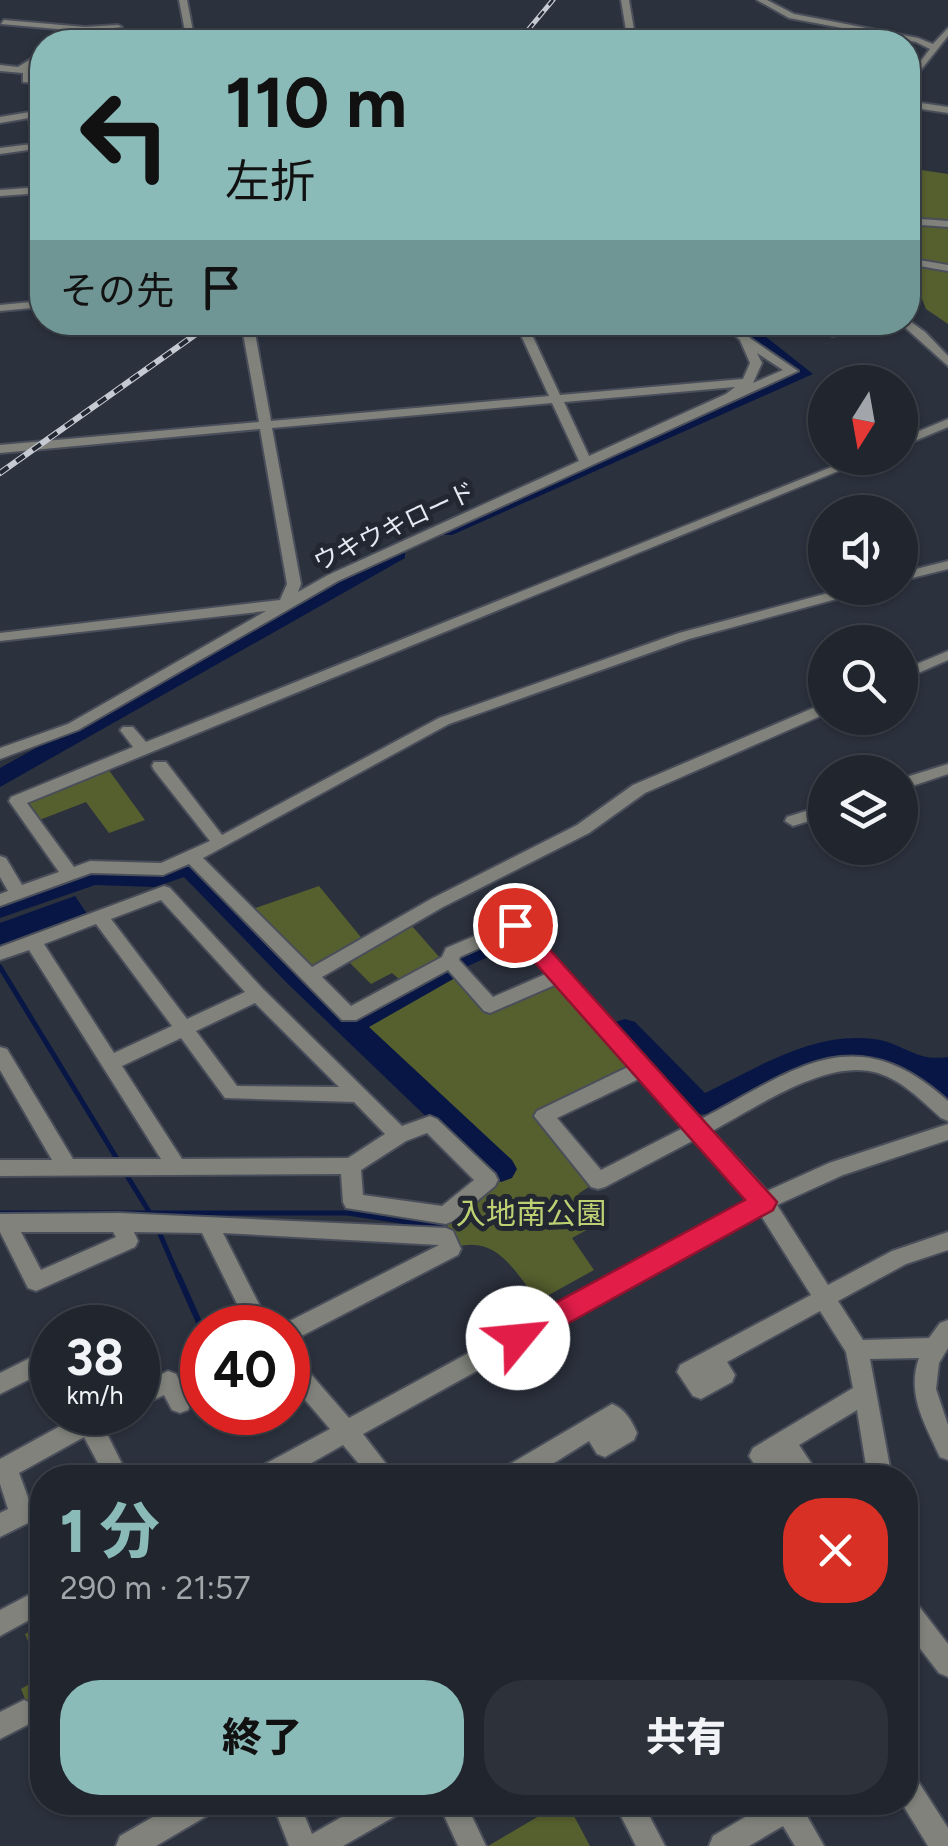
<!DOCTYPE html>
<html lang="ja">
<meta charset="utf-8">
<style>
:root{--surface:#20252e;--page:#2d313a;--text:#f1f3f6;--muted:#a2a5aa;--line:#3d424a;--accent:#8bbbb9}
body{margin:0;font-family:Figtree,"Noto Sans JP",sans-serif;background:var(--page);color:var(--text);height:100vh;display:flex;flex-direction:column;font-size:38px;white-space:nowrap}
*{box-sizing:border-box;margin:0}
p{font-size:32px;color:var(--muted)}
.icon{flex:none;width:55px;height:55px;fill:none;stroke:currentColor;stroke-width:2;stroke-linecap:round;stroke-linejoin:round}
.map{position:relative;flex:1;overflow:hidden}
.panel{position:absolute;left:30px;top:1465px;width:888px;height:350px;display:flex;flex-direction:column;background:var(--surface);border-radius:40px;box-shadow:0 2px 8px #0004,0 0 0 2px var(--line)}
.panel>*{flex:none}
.hud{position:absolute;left:30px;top:30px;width:890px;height:305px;border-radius:40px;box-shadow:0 2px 8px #0004,0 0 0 2px var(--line);background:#8bbbb9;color:#111;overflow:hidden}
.needle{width:65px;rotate:191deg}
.buttons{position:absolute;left:808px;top:365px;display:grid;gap:20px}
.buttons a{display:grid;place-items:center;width:110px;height:110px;border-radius:50%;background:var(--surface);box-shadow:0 2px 8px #0004,0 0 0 2px var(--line);font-size:50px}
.speed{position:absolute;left:30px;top:1305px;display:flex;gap:20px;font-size:50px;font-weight:700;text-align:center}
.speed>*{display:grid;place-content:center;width:130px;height:130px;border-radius:50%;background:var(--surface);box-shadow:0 2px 8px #0004,0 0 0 2px var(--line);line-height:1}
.speed small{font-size:25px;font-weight:400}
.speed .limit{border:15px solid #d22;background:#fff;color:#111}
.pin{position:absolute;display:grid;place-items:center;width:85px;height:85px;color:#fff;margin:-42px;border:5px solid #fff;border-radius:50%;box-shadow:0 2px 10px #0007}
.me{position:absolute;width:110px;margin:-55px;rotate:62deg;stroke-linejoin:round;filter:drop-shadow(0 0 8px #0008)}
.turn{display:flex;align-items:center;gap:35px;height:210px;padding:0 30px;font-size:45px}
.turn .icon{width:130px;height:130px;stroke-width:2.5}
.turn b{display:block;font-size:70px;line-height:85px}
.then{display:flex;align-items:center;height:95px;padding:0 30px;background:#0003;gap:20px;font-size:38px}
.round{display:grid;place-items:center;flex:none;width:105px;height:105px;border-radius:40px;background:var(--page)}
.overview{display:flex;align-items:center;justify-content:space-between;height:170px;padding:0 30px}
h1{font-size:60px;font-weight:800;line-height:75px;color:var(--accent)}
.action{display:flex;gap:20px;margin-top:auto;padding:20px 30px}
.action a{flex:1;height:115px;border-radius:40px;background:var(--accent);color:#111;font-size:40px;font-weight:800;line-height:115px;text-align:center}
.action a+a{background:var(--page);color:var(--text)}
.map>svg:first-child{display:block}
</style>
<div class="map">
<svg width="948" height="1846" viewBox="0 0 948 1846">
<rect width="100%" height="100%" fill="#2b313d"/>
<path fill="#565f2e" d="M908 168 948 174V324L926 309 922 299 908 296Z
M108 769 145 820 109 833 86 802 37 821 23 801Z
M319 886 364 941 310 970 250 910Z
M412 926 441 959 400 980 392 973 371 984 349 962Z
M458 970 490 1006 560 975 643 1068 545 1117 598 1181 578 1194 601 1222 572 1238 594 1270 538 1301C514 1270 495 1232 451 1249L446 1215 508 1169 361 1026Z
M42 1625V1741L21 1689 42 1676 25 1634Z
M561 1803H567L590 1846H488Z"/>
<path fill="#081645" d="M75 896 88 915 0 948V923Z"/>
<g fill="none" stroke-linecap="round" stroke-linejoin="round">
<path stroke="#081645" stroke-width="5" d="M0 967 119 1162
M124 1171 150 1213
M0 1213H347L442 1227
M157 1227 179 1278"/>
<path stroke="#081645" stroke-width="6" d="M178 1275 202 1329
M246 1412 252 1424"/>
<path fill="#081645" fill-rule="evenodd" d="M727 322H747L813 374 452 535H438V527L791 373Z
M397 547 405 548V558L0 787V768Z
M189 857 198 860 351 1010 444 961 448 953 499 929H519L523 936 519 943 459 970 455 978 369 1027 512 1160 517 1169 512 1178 501 1182 490 1178 288 984 184 877 155 887 95 885 0 918V898L93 867 153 869Z
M625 1019 635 1022 705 1093C757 1068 813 1031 874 1039 904 1043 915 1062 948 1057V1110C931 1104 927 1090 914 1080 895 1067 863 1057 841 1059 787 1066 738 1129 684 1111L615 1038 610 1030 615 1022Z"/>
<g stroke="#494e5a" stroke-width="4">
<path id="minor" d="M179 0H187L195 42H187Z
M621 0H629L636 42H628Z
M757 0H767L794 14 918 38 933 44 948 28V36L908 86V78L930 49 916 42 789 18Z
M4 20 85 27 118 25 122 27 88 31 80 42H72L80 31 1 24Z
M391 34 402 42H394L389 39 279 42Z
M39 54H42V59L28 68 32 71 31 78 42 80V84L23 82V73L0 71V65L18 67Z
M908 101 948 107V113L908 107Z
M42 110V116H38L42 154 35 149 0 154V148L32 144 29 118 0 123V117Z
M42 187V193L0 196V190Z
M908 218 948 221V227L908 224Z
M908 258 948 265V271L908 264Z
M42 301V307L0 311V305Z
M908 320 925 332 948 356V366L899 322H908Z
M241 322H253L271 421 549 396 515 322H526L560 395 743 379 750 363 740 340 722 322H734L751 339 798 371 338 581 78 730 0 759V748L68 724 266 611 0 641V633L280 600 287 584 260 429 0 453V445L259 422ZM757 353 783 370 753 383 762 363ZM735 387 726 394 589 456 564 402ZM552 403 579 461 328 575 298 592 301 584 272 428Z
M814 322H827L842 334 832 336Z
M948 419V427L900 447V439Z
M854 458H870L27 803 74 867 90 861 161 863 210 841 154 770 152 766 154 762H166L222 835 439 718 679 633 847 588H868L866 591 689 639 449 724 203 858 312 967 431 899 577 825 633 785 825 703V714L645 793 589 833 443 907 322 977 351 1006 442 957 446 948 515 919 521 921 701 1119C795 1070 854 1016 948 1101V1121L941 1118C922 1101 903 1081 878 1073 827 1057 756 1108 712 1131L767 1191 829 1163 948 1124V1140L843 1175 777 1205 828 1285 892 1251 948 1232V1250L906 1264 838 1301 863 1340 929 1338 940 1323 948 1320V1348L939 1363 936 1389 948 1425V1460L940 1457C925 1424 906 1394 919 1358L870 1359 892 1478H868L857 1410 799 1445 811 1463C802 1482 781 1478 763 1478L749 1456 753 1448 853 1388 846 1352 820 1311 727 1362 735 1375 732 1382 701 1399 693 1396 677 1372 680 1365 811 1295 760 1214 363 1434 397 1478H371L343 1445 285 1478H251L254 1470 330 1429 288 1380V1354L296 1357 349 1418 750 1200 696 1139 605 1187 598 1189 591 1187 534 1116 537 1111 630 1066 557 984 490 1013 484 1011 448 970 356 1020H342L189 864 163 875 91 873 0 906V894L8 891 0 877V856L6 858 22 885 59 872 9 801 11 797 133 747 120 730 123 727H133L146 742ZM512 933 548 973 493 997 459 960 460 957ZM641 1078 685 1127 601 1170 557 1118Z
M948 561V569L900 581V573Z
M948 651V660L900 681V671Z
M948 764V774L900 790V779Z
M825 805V816L793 826 785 821 787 817Z
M164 886 170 888 263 989 402 1126 430 1116 437 1119 495 1174 498 1180 495 1186 453 1221 446 1224 346 1208 343 1202 341 1174 0 1176V1160H52L0 1070V1047L7 1049 73 1159H161L29 950 0 960V947ZM161 900 245 992 187 1019 111 919ZM96 924 172 1026 114 1053 44 944ZM255 1003 339 1087 237 1086 196 1031ZM181 1038 225 1098 354 1102 385 1134 348 1158 182 1159 122 1066ZM427 1133 474 1180 442 1206 363 1195 361 1170 406 1141Z
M119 1213 446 1228 453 1231 461 1249 458 1255 288 1343V1328L280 1326 439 1245 223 1233 271 1328H249L202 1233 134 1232 138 1241 135 1247 36 1291 28 1288 0 1232V1214ZM21 1232H113L116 1237 41 1270Z
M121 1314 129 1316 132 1323 130 1328H101L104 1321Z
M52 1347V1368L0 1394V1373Z
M168 1371 176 1374 191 1403 188 1410 180 1413 172 1410 164 1395 138 1407V1386Z
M612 1404C624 1408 632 1421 637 1433L634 1440 605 1457 597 1454 589 1441 530 1478H497L500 1470Z
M73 1412H119L116 1419 103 1426 129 1478H106L84 1437 19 1473 34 1514 30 1522 0 1537V1513L8 1509 0 1484V1459L75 1418Z
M42 1588V1613L0 1636V1610Z
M905 1597 914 1600 948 1644V1677L939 1673 905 1629Z
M24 1700 33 1704 37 1713 33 1722 0 1739V1712Z
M905 1771 914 1775 948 1828V1846H928L901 1802H905Z
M179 1802H219L215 1811 156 1846H116L120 1836Z
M272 1802H299L312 1834 368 1802H408L404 1811 343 1846H289Z
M438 1802H465L486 1846H458Z
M614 1802H642L665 1846H636Z
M771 1802H799L824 1846H795L783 1826 749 1846H709L713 1836Z"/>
</g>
<use href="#minor" fill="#80827b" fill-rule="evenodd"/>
<g stroke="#c6cad3" stroke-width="5">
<path id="rail-far1" d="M518 42 553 0"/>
</g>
<g stroke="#c6cad3" stroke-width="6">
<path id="rail" d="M0 473 213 322"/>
</g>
<use href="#rail-far1" stroke="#222732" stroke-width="2.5" stroke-dasharray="8" stroke-linecap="butt"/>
<use href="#rail" stroke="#222732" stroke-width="4" stroke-dasharray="10" stroke-linecap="butt"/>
</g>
<path fill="#e11d48" stroke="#92132f" stroke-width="2.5" d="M515 917 523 920 777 1202 773 1210 518 1351 507 1347 503 1338 507 1329 745 1200 507 931V920Z"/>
<g text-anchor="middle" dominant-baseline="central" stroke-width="10" stroke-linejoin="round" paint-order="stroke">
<g font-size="25" fill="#e5e9f1" stroke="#222732">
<text transform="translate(394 526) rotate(-25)">ウキウキロード</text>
</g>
<g font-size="30" fill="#bfd073" stroke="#222732">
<text x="531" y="1213">入地南公園</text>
</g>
</g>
</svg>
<div class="buttons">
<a><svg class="needle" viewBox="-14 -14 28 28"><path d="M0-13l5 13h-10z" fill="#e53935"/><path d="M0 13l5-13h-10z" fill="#a2a5aa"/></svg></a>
<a><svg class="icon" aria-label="sound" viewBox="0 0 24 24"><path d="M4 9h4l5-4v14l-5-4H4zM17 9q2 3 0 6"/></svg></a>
<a><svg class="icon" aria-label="search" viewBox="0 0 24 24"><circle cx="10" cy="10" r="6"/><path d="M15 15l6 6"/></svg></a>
<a><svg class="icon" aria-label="layers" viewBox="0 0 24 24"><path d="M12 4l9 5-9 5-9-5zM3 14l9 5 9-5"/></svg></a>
</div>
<div class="speed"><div>38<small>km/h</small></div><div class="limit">40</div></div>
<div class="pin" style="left:515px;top:925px;background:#d93025"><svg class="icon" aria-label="arrive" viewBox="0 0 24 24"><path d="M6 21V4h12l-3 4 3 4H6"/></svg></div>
<svg class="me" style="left:518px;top:1338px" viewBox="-20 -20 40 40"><circle r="19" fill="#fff"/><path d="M0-13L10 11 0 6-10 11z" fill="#e11d48"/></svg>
<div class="hud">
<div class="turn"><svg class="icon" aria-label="left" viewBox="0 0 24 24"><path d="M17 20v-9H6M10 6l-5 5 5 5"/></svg><div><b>110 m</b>左折</div></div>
<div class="then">その先<svg class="icon" aria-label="arrive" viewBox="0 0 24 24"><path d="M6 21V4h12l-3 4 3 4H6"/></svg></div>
</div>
<section class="panel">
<div class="overview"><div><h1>1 分</h1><p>290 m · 21:57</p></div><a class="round" style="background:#d93025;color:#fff"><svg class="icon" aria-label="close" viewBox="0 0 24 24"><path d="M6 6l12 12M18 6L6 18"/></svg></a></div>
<div class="action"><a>終了</a><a>共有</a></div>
</section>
</div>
